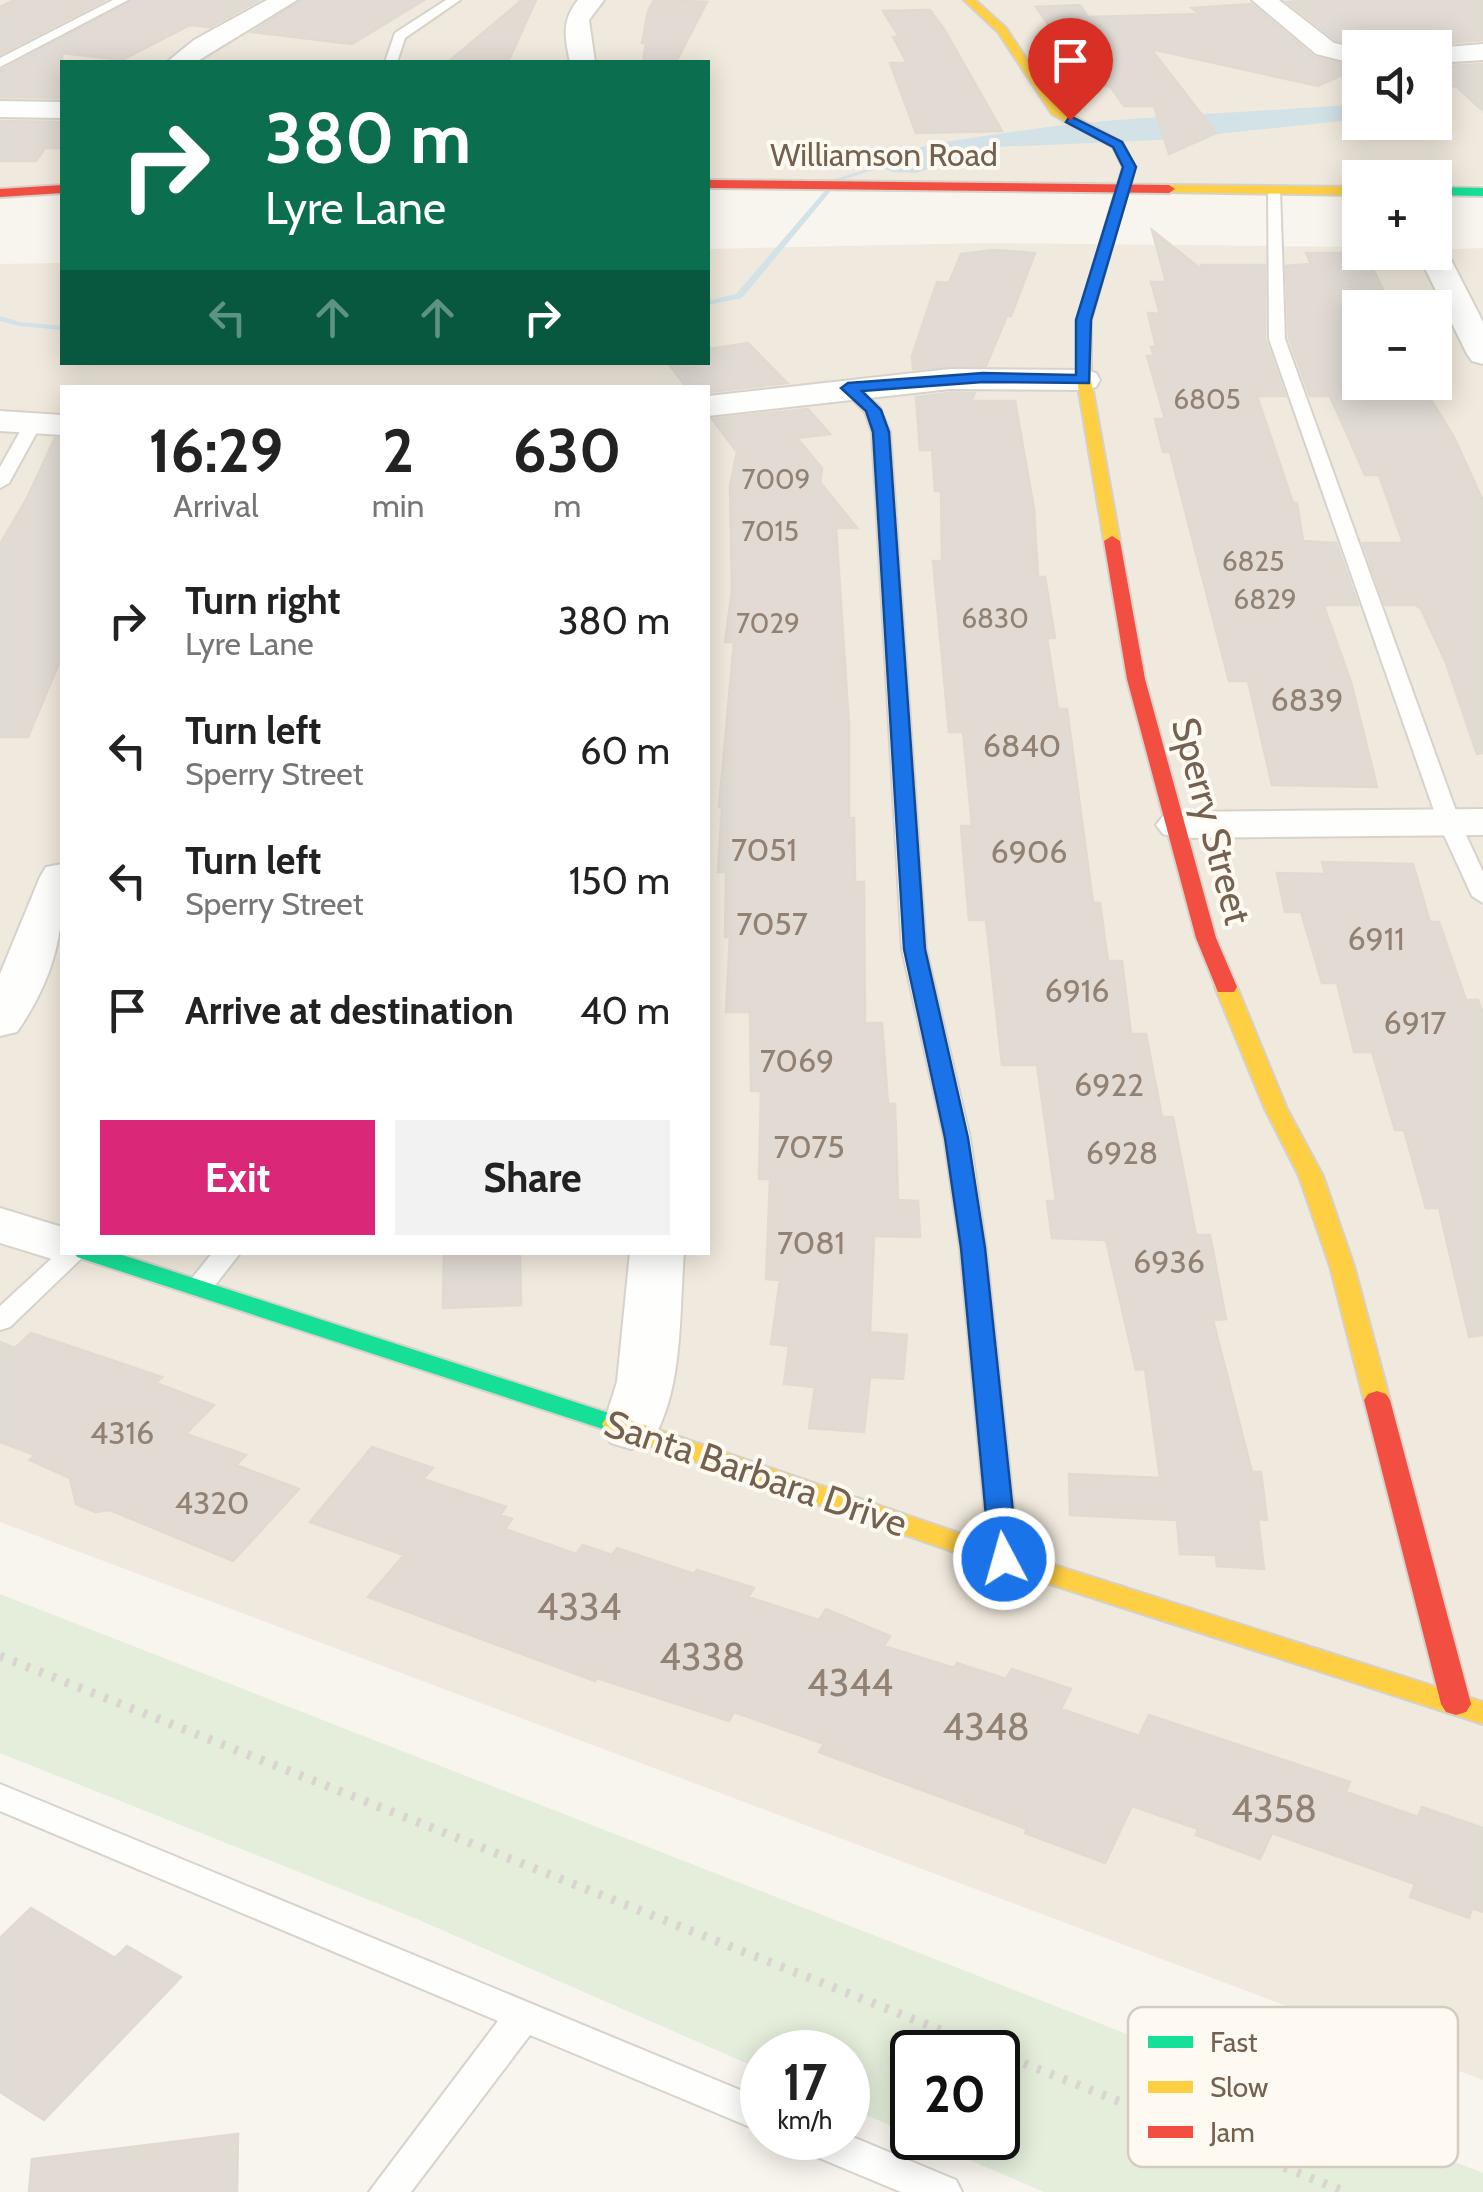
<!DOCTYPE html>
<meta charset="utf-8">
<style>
:root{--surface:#fff;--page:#f2f2f2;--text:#222;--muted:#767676;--accent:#db2777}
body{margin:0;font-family:Cabin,sans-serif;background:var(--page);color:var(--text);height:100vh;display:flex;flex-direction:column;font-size:38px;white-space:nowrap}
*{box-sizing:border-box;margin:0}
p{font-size:32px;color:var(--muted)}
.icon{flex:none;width:55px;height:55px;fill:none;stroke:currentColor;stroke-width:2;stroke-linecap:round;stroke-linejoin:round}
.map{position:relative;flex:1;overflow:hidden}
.drawer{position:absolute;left:60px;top:385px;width:650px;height:870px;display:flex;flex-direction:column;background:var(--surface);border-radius:0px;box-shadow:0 5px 25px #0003}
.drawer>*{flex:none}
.top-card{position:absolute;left:60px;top:60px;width:650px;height:305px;border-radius:0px;box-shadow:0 5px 25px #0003;background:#0b6e4f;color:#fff;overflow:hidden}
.fabs{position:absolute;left:1342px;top:30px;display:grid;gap:20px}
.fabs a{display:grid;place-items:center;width:110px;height:110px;border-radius:0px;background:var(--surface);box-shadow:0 5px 25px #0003;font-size:50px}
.speed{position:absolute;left:740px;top:2030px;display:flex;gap:20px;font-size:50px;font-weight:700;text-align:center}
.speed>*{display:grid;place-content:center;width:130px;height:130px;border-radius:50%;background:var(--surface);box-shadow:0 5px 25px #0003;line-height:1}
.speed small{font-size:25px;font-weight:400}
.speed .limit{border:5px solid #111;border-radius:15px;background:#fff;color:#111}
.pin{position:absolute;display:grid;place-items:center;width:85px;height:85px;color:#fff;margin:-102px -42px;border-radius:50% 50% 50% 0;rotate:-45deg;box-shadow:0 0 10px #0007}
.pin .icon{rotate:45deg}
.me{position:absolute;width:110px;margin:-55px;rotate:354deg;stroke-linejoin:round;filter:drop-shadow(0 0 8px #0008)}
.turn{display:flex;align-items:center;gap:35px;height:210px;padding:0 40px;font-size:45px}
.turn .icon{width:130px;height:130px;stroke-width:2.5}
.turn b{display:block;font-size:70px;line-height:85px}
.lanes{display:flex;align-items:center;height:95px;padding:0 40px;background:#0003;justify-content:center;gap:50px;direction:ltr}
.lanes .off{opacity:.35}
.eta{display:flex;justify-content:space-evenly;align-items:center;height:170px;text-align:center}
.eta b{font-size:60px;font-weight:700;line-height:70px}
.action{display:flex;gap:20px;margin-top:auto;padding:20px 40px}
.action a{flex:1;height:115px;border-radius:0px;background:var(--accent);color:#fff;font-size:40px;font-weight:700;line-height:115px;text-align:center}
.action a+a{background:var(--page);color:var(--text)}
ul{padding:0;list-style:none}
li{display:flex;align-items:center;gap:30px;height:130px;padding:0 40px}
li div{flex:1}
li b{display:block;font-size:38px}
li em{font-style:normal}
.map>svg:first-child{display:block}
</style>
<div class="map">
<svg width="1483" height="2192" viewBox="0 0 1483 2192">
<rect width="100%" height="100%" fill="#f8f5ee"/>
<path fill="#f0e9dd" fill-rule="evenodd" d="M0 0H1483V185H1435V178H1360V185L708 180V62H62V183L0 187ZM1360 48H1435V122H1360Z
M985 243 1360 247V252L1483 248V2080L0 1522V264L62 263V362H708V249ZM1360 308H1435V382H1360ZM62 388H708V1252H62Z"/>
<path fill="#e4eeda" d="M0 1594 1483 2173V2192H1044L918 2138H998V2052H912V2135L848 2107V2052H762V2070L417 1919 0 1753Z"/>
<path fill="#d2e2e6" d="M1360 104V119L1159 140 997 147 916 173 892 172 871 162C911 146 956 140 999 134 1118 115 1240 114 1360 104Z"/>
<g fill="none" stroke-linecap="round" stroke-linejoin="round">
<path fill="#d2e2e6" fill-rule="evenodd" d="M890 162 895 163 839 181 742 298 708 305V301L736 294 835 179Z
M0 316 20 322 62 326V330L19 326 0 321Z"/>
</g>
<path fill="#e1dbd4" stroke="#e0dad1" stroke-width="2.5" d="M15 0H105L0 54V7Z
M132 0H259L210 27 190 25 122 60 62 53V98L0 97V71Z
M301 0H424L352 44 252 32Z
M522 0H536L508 62H448Z
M654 0 707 2 676 62H643L646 43H642L648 11Z
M1319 0H1483V40L1435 44V32L1402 48H1363L1336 40 1288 2Z
M1251 4 1314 57 1357 68 1318 86 1151 49 1216 133 1169 154 1154 106H1124L1110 86 1091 87 1036 7 1080 5 1088 17 1200 14 1192 8Z
M930 10 944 29 1002 131 916 133 890 63H907L893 37H899L883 11Z
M1483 64V111L1456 86 1435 87V67Z
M0 121 62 122V148H45L36 161H0Z
M1152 230 1202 270 1201 265H1265V339L1285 396H1257L1293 503H1297L1303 541 1336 543 1358 605H1325V609L1351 682 1377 787 1272 785 1248 681H1229L1170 452H1163L1155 419H1165L1147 356H1154L1151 347H1156L1148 313 1160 314 1151 282H1166Z
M995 250 1035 253 1011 316H1007L986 366 913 369 912 356 937 282 949 283 961 254Z
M1306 253H1356L1360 263H1370L1392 308H1360V382H1420L1454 437 1483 501V753L1477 754 1446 663 1421 609 1416 605H1385L1363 543H1403L1379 475H1365L1330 396H1310L1289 338 1286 266 1311 264Z
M748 343 787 383 708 392V388H687L667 362H708V349Z
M950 393H975L971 401H1015L1034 509 1038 577H1045L1055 638H1047L1058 709H1067L1093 903H1100L1108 961H1122L1131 1034H1146L1162 1117H1173L1196 1235H1210L1226 1319 1213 1320 1252 1472H1261L1267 1520 1258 1519 1264 1569 1217 1566 1216 1555 1180 1554 1177 1520 1070 1515 1069 1474 1160 1478 1145 1369 1136 1370 1106 1240 1052 1238 1047 1201H1056L1037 1065H1002L986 920H969L961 826H972L963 732H949L933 561H942L941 491H935L932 450H920L916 397Z
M808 409 830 434 797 438 822 468 820 482 857 528H836L849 725V818H854L855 882H864L865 1023H882L888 1104H895L898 1200 918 1201 920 1237 874 1236 870 1332 907 1335 903 1379 870 1377 864 1432 809 1428 815 1387 784 1384 789 1346 771 1344 780 1280 766 1279 770 1179H759L761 1091H751L750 1012H726L730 937H725L726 872H718L722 807H719L734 642H725L732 591 730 486 737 452 712 419Z
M55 438H62V656L28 737H0V544L26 500Z
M1322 862 1413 864 1430 922H1439L1466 1000H1478L1483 1014V1335L1469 1337 1439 1208H1426L1404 1130H1395L1372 1052H1354L1337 983H1322L1301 912H1285L1277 873 1325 874Z
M444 1252H520L521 1305 443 1308Z
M31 1333 162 1377 156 1383 214 1405 186 1434 246 1455 236 1465 299 1489 233 1561 110 1510 95 1512 76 1504 70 1478 30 1460 35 1455 0 1442V1342L15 1348Z
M372 1447 433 1468 423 1479 506 1507 500 1515 512 1519 505 1529 576 1554 583 1545 612 1555 617 1548 694 1574 697 1570 754 1588 748 1597 819 1620 826 1609 890 1636 884 1646 954 1668 957 1663 1006 1679 1012 1669 1071 1689 1061 1709 1139 1736 1149 1715 1350 1782 1346 1792 1418 1817 1422 1807 1483 1828V1912L1472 1908 1469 1918 1410 1897 1415 1884 1272 1833 1260 1859 1196 1835 1198 1829 1132 1806 1105 1863 1025 1833 1027 1829 819 1752 824 1744 734 1712 729 1721 597 1678 595 1681 368 1597 404 1555 310 1522Z
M31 1908 115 1958 127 1946 181 1977 44 2120 0 2092V1938Z
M238 2134 237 2192H29L32 2159Z"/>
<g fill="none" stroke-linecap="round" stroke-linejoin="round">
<g stroke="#d7d2cc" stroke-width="4">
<path id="lane" d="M113 0H128L0 67V58Z
M446 0H460L405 38 397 62H385L395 33Z
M1268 186 1280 189 1285 339 1460 822 1483 872V903L1472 896 1438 822 1269 339Z
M849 383 879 406 890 432 926 949 970 1138 986 1248 1019 1559 1015 1567 1004 1570 993 1567 989 1559 960 1248 944 1138 902 949 872 432 865 412 841 388Z
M27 419 42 423 9 483 0 488V467Z
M62 1249V1252H88L10 1327 0 1330V1306Z
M213 1252H241L209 1293H189L185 1287Z
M0 1784 762 2099V2132L530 2035 411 2192H369L498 2021 0 1811Z
M848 2135 956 2180 962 2192H901L800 2150 794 2138Z"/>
</g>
<g stroke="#d7d2cc" stroke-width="4">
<path id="street" d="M267 0H297L196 62H167L194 40Z
M604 0 589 20 595 62H570C565 38 561 21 578 0Z
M1252 0H1279L1334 43 1360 49V65L1316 54Z
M1483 44V60L1435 63V48Z
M0 101 62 102V118L0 117Z
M1435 244 1447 252 1483 322V364L1472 361 1467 354 1417 252H1435Z
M950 369 1084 370 1096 373 1100 380 1096 387 1084 390 950 389 708 416V396Z
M0 411 62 415V435L0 431Z
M1483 809V835L1178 838 1163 834 1156 825 1163 816 1178 812Z
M62 864C66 929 55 977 17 1032L0 1036V974L40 877 46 867Z
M0 1208 62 1227V1252H84L62 1262 0 1243Z
M630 1252H684C679 1314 684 1389 651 1443L631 1449 611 1443 602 1429 617 1382Z"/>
</g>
<g stroke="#d6d1c9" stroke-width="4">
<path id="fast" d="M1435 187 1483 188V196L1435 195Z
M74 1252H113L624 1418 628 1424 624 1430H606L77 1257Z"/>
</g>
<g stroke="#d6d1c9" stroke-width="4">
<path id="slow" d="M964 0H975L1006 28 1060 109 1122 142 1135 167 1091 320V380L1120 541 1118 545 1112 546 1104 541 1077 380V320L1123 167 1113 147 1052 114 998 32Z
M1169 185 1360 187V195L1164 192V186Z
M1226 981 1237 987 1287 1109 1323 1176 1354 1266 1390 1400 1386 1406H1368L1364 1400 1330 1266 1299 1176 1265 1109 1215 987Z
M615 1415 1014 1552 1483 1702V1724L994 1566 606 1430 602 1424 606 1418Z"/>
</g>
<g stroke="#d6d1c9" stroke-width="4">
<path id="jam" d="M708 180 1169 185 1175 189 1169 193 708 188Z
M62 185V193L0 197V189Z
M1112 536 1120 541 1145 679 1216 938 1237 987 1234 992H1218L1196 938 1127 679 1104 541Z
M1377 1391 1386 1394 1390 1400 1471 1704 1466 1712 1456 1715 1446 1712 1441 1704 1364 1400 1368 1394Z"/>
</g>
<path stroke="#dad5d0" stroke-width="9" stroke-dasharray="4 10" stroke-linecap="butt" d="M0 1656 996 2052
M998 2053 1346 2192"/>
<use href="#lane" fill="#fefefc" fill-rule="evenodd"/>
<use href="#street" fill="#fefefc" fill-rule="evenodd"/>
<use href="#fast" fill="#16e098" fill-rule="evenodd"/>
<use href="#slow" fill="#ffcf43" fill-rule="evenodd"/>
<use href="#jam" fill="#f24e42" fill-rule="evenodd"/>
</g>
<path fill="#1a73e8" stroke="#114b97" stroke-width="2.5" d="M1070 116 1122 142 1136 167 1091 320 1089 383 983 382 862 391 881 410 889 432 925 949 968 1138 985 1248 1018 1559 1014 1566H994L990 1559 961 1248 945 1138 904 949 873 432 866 411 841 388 848 383 983 373 1076 375V320L1123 167 1113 147 1066 122Z"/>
<g text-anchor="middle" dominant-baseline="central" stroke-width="8" stroke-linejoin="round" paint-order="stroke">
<g font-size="28" fill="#928274">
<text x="1207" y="399">6805</text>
<text x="776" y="479">7009</text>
<text x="770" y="531">7015</text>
<text x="1253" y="561">6825</text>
<text x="1265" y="599">6829</text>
<text x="995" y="618">6830</text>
<text x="768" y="623">7029</text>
</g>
<g font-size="32" fill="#746150" stroke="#fefaf1">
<text x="884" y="154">Williamson Road</text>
</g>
<g font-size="32" fill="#928274">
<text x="1307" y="699">6839</text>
<text x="1022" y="745">6840</text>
<text x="764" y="849">7051</text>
<text x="1029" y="851">6906</text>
<text x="772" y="923">7057</text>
<text x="1376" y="938">6911</text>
<text x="1077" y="990">6916</text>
<text x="1415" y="1022">6917</text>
<text x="797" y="1060">7069</text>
<text x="1109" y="1084">6922</text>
<text x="809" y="1146">7075</text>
<text x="1122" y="1152">6928</text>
<text x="811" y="1242">7081</text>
<text x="1169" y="1261">6936</text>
<text x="122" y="1432">4316</text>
<text x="212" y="1502">4320</text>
</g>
<g font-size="38" fill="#746150" stroke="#fefaf1">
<text transform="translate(1212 821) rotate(75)">Sperry Street</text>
<text transform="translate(756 1473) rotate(19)">Santa Barbara Drive</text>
</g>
<g font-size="38" fill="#928274">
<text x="579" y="1606">4334</text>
<text x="702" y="1656">4338</text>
<text x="850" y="1682">4344</text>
<text x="986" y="1726">4348</text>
<text x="1274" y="1808">4358</text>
</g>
</g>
<rect x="1128" y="2007" width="330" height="160" rx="15" fill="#fefaf1" stroke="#d5ccc1" stroke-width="2.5"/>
<rect x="1148" y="2036" width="45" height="12" fill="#16e098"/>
<rect x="1148" y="2081" width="45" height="12" fill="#ffcf43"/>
<rect x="1148" y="2126" width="45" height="12" fill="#f24e42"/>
<g font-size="28" fill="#746150">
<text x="1210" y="2052">Fast</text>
<text x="1210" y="2097">Slow</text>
<text x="1210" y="2142">Jam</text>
</g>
</svg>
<div class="fabs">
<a><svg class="icon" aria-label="sound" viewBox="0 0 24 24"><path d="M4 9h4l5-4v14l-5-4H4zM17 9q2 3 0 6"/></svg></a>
<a>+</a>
<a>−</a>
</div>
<div class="speed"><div>17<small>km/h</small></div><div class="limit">20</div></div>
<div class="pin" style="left:1070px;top:120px;background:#d93025"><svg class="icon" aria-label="arrive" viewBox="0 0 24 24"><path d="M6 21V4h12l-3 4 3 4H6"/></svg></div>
<svg class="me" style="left:1004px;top:1559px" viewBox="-20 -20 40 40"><circle r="17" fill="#1a73e8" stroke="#fff" stroke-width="3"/><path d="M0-11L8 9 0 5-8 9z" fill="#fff"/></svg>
<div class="top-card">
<div class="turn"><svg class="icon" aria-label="right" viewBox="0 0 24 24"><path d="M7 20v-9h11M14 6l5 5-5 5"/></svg><div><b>380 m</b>Lyre Lane</div></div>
<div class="lanes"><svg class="icon off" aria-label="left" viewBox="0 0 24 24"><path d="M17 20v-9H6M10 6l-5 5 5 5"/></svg><svg class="icon off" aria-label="ahead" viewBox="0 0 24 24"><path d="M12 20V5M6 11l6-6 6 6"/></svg><svg class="icon off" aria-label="ahead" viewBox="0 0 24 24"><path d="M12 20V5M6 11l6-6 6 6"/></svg><svg class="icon" aria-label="right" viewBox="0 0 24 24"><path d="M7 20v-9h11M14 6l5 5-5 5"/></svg></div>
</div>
<section class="drawer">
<div class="eta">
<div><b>16:29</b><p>Arrival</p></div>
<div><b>2</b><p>min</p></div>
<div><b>630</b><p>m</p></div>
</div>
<ul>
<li><svg class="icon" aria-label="right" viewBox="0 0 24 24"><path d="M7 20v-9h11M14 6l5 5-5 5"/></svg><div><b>Turn right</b><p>Lyre Lane</p></div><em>380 m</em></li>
<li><svg class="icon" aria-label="left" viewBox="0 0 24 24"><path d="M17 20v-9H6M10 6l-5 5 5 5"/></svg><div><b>Turn left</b><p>Sperry Street</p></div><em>60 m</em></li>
<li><svg class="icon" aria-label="left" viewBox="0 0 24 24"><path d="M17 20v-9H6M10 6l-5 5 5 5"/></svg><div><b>Turn left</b><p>Sperry Street</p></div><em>150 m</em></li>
<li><svg class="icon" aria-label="arrive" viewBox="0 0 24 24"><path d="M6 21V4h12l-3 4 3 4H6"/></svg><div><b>Arrive at destination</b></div><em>40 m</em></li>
</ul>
<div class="action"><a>Exit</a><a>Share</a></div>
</section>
</div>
